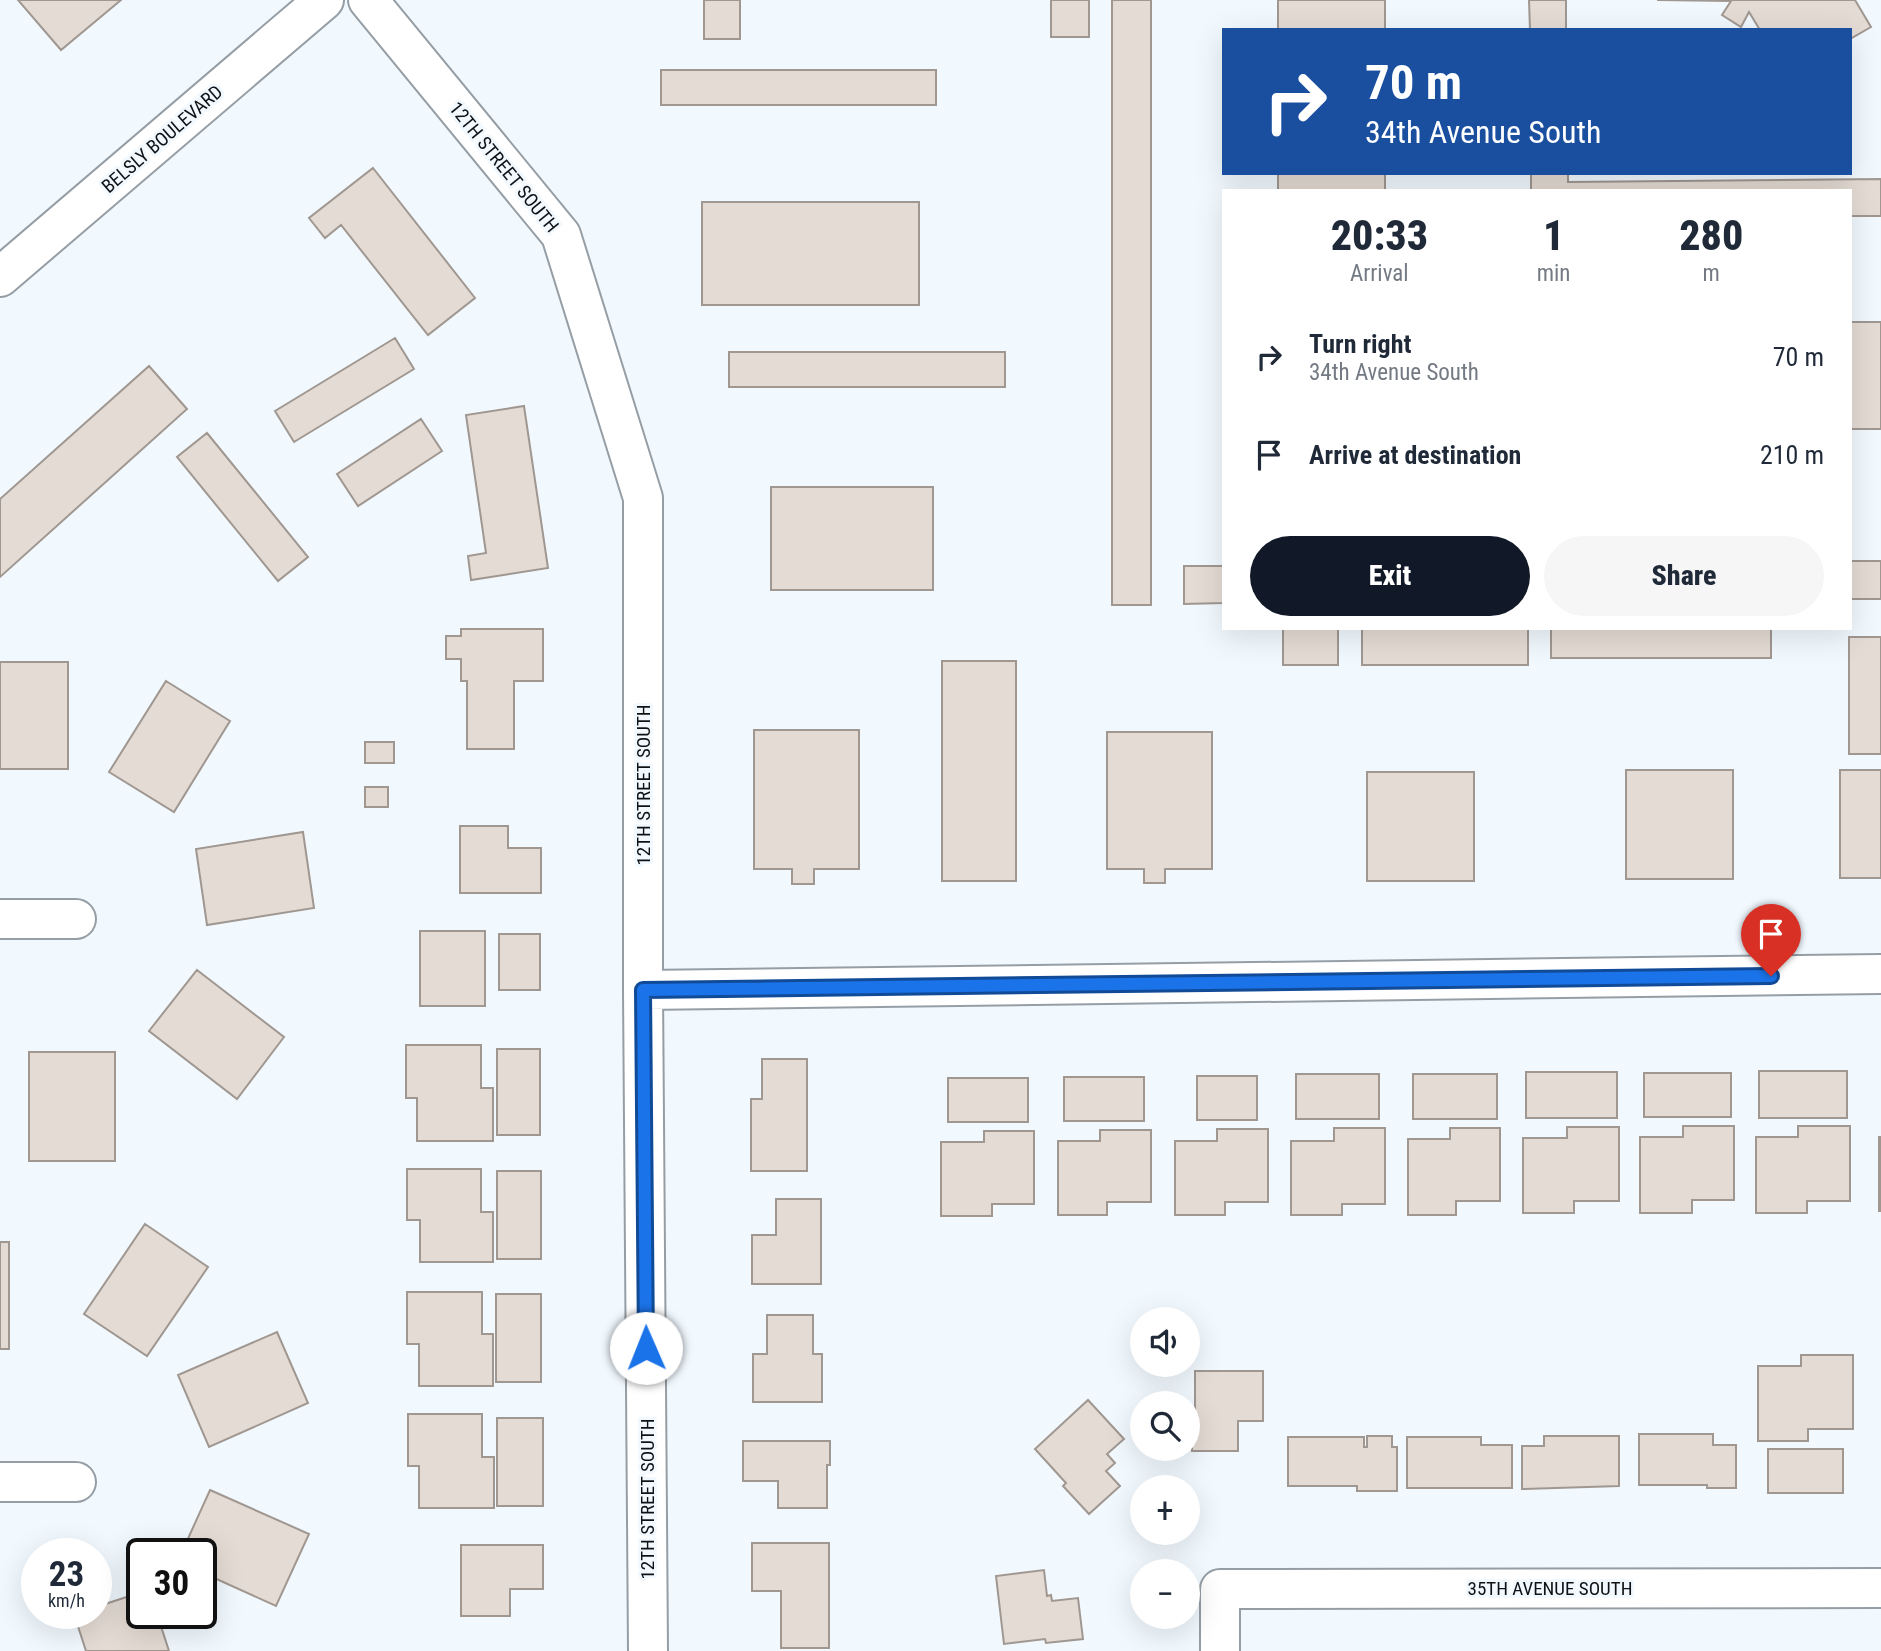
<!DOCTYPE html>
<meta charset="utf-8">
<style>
:root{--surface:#fff;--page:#f6f6f7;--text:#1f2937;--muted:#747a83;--accent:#111827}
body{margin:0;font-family:"Roboto Condensed",sans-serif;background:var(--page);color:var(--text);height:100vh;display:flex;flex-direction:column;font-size:26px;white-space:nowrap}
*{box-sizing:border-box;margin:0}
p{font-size:23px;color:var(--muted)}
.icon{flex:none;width:38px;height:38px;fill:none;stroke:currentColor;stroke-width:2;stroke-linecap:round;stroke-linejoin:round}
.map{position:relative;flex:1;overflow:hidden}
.drawer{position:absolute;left:1222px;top:189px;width:630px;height:441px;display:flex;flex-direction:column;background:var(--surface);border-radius:0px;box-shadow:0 7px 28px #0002}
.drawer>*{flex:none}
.hud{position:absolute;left:1222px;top:28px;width:630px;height:147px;border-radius:0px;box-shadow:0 7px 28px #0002;background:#1a4fa0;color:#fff;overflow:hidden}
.buttons{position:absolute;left:1130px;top:1307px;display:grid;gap:14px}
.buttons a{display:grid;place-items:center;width:70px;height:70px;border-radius:50%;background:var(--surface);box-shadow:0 7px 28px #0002;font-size:35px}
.speed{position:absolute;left:21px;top:1538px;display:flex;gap:14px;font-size:35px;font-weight:700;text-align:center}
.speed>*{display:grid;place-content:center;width:91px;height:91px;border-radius:50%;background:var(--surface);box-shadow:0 7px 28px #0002;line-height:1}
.speed small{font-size:18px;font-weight:400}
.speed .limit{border:4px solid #111;border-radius:10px;background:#fff;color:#111}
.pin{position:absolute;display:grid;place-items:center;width:60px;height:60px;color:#fff;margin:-72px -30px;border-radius:50% 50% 50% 0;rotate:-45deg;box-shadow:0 0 7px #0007}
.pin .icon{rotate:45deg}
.me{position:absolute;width:77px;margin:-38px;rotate:359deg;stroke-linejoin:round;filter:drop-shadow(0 0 5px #0008)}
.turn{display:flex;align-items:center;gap:24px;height:147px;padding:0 28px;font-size:32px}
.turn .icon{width:91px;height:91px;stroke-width:2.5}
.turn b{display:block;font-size:49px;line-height:60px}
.eta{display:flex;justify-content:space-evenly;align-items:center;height:119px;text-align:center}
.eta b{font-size:42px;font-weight:800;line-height:49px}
.action{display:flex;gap:14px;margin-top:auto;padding:14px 28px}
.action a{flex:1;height:80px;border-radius:42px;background:var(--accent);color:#fff;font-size:28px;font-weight:800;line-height:80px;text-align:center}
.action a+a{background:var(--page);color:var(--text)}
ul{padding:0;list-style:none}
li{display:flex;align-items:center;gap:21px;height:98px;padding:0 28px}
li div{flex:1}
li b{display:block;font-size:26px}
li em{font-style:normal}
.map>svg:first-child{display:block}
</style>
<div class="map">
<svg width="1881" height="1651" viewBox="0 0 1881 1651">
<rect width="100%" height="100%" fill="#f1f9ff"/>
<path fill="#e4dbd4" stroke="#a09791" stroke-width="2" d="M18 0H121L61 50Z
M704 0H740V39H704Z
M1051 0H1089V37H1051Z
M1112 0H1151V605H1112Z
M1278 0H1385V30H1278Z
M1529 0H1566V30H1530Z
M1657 0H1855L1871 27 1850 39V30H1760L1749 12 1741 27 1722 15 1731 1Z
M661 70H936V105H661Z
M373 168 475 298 428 335 341 225 325 238 309 218Z
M1278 173H1385V191H1278Z
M1531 173H1568V182L1881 179V216H1850V191H1531Z
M702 202H919V305H702Z
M1850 322H1881V429H1850Z
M395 338 414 369 294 442 275 411Z
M729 352H1005V387H729Z
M149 366 187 409 0 577V499Z
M524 406 548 568 471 580 468 556 486 553 466 415Z
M421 419 442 451 358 506 337 474Z
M207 433 308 557 278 581 177 457Z
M771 487H933V590H771Z
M1850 561H1881V599H1850Z
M1184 566H1223V603L1184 604Z
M1283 628H1338V665H1283Z
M1362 628H1528V665H1362Z
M1551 628H1771V658H1551Z
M461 629H543V681H514V749H467V681H461V659H446V636H461Z
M1849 637H1881V754H1849Z
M942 661H1016V881H942Z
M0 662H68V769H0Z
M166 681 230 721 174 812 109 772Z
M754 730H859V869H814V884H792V869H754Z
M1107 732H1212V869H1165V883H1144V869H1107Z
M365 742H394V763H365Z
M1626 770H1733V879H1626Z
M1840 770H1881V878H1840Z
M1367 772H1474V881H1367Z
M365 787H388V807H365Z
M460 826H508V848H541V893H460Z
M303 832 314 908 207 925 196 849Z
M420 931H485V1006H420Z
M499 934H540V990H499Z
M197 970 284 1037 237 1099 149 1031Z
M406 1045H481V1088H493V1141H417V1098H406Z
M497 1049H540V1135H497Z
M29 1052H115V1161H29Z
M762 1059H807V1171H751V1099H762Z
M1759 1071H1847V1118H1759Z
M1526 1072H1617V1118H1526Z
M1644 1073H1731V1117H1644Z
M1296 1074H1379V1119H1296Z
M1413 1074H1497V1119H1413Z
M1197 1076H1257V1120H1197Z
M1064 1077H1144V1121H1064Z
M948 1078H1028V1122H948Z
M1683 1126H1734V1200H1692V1213H1640V1137H1683Z
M1798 1126H1850V1201H1807V1213H1756V1137H1798Z
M1567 1127H1619V1201H1574V1213H1523V1138H1567Z
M1334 1128H1385V1204H1342V1215H1291V1141H1334Z
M1450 1128H1500V1201H1456V1215H1408V1139H1450Z
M1217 1129H1268V1202H1225V1215H1175V1141H1217Z
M1100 1130H1151V1202H1107V1215H1058V1141H1100Z
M984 1131H1034V1204H992V1216H941V1142H984Z
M1879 1137H1881V1211H1879Z
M407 1169H481V1212H493V1262H420V1220H407Z
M497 1171H541V1259H497Z
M776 1199H821V1284H752V1235H776Z
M145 1224 208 1267 147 1356 84 1314Z
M0 1242H9V1349H0Z
M407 1292H482V1334H493V1386H419V1344H407Z
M496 1294H541V1382H496Z
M767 1315H813V1354H822V1402H753V1354H767Z
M277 1332 308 1403 209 1447 178 1375Z
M1801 1355H1853V1429H1808V1441H1758V1366H1801Z
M1195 1371H1263V1421H1238V1451H1192V1416H1195Z
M1088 1400 1124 1439 1107 1454 1115 1463 1106 1471 1120 1486 1089 1514 1063 1486 1066 1483 1035 1449Z
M408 1414H482V1457H494V1508H419V1466H408Z
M497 1418H543V1506H497Z
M1639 1434H1713V1445H1736V1488H1707V1485H1639Z
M1367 1436H1392V1447H1397V1491H1357V1486H1288V1437H1364V1447H1367Z
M1544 1436H1619V1486L1522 1489V1446H1544Z
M1407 1437H1481V1445H1512V1488H1407Z
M743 1441H830V1465H827V1508H778V1481H743Z
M1768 1449H1843V1493H1768Z
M210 1490 309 1534 276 1606 201 1572V1554H181Z
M752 1543H829V1648H781V1591H752Z
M461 1545H543V1589H510V1616H461Z
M1044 1570 1047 1596 1051 1595 1052 1601 1078 1598 1083 1639 1046 1643 1045 1639 1004 1644 996 1576Z
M142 1592V1614H157L169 1651H86L74 1614H96V1607Z"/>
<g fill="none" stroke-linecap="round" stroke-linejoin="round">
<g stroke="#969ea5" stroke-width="42">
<path id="minor" d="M368 0 561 235 643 498V990L648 1651
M0 277 324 0
M0 919H76
M643 990 1881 974
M0 1482H76
M1220 1651V1589L1881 1588"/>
</g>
<use href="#minor" stroke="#fff" stroke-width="38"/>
</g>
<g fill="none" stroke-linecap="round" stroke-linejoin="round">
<g stroke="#114b97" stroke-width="18">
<path id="route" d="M646 1348 643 990 1771 976"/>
</g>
<use href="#route" stroke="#1a73e8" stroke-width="12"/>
</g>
<g text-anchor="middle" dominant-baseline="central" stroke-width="6" stroke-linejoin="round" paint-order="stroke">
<g font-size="19" fill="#0f1214" stroke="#f1f9ff">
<text transform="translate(162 139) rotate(-41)">BELSLY BOULEVARD</text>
<text transform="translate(504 167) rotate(51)">12TH STREET SOUTH</text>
<text transform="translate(643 785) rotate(-90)">12TH STREET SOUTH</text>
<text transform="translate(647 1499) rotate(-90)">12TH STREET SOUTH</text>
<text x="1550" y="1588">35TH AVENUE SOUTH</text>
</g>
</g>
</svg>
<div class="buttons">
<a><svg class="icon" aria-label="sound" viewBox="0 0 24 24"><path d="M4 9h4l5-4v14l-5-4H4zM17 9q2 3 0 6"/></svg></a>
<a><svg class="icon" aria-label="search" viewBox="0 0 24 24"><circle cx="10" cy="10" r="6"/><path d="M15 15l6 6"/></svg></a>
<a>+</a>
<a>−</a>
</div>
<div class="speed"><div>23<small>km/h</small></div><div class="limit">30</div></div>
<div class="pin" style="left:1771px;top:976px;background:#d93025"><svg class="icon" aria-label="arrive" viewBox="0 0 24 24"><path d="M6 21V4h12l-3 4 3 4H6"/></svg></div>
<svg class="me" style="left:646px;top:1348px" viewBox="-20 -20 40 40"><circle r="19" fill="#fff"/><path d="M0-13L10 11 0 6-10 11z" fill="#1a73e8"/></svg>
<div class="hud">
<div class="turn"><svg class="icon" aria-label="right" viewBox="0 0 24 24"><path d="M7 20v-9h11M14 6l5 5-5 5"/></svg><div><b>70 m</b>34th Avenue South</div></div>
</div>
<section class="drawer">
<div class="eta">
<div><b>20:33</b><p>Arrival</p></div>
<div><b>1</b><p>min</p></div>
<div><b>280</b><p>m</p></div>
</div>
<ul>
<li><svg class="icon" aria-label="right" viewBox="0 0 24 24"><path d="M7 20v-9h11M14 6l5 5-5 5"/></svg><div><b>Turn right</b><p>34th Avenue South</p></div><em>70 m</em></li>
<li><svg class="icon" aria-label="arrive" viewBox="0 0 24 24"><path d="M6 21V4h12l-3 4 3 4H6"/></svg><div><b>Arrive at destination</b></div><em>210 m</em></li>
</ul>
<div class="action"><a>Exit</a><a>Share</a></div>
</section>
</div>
